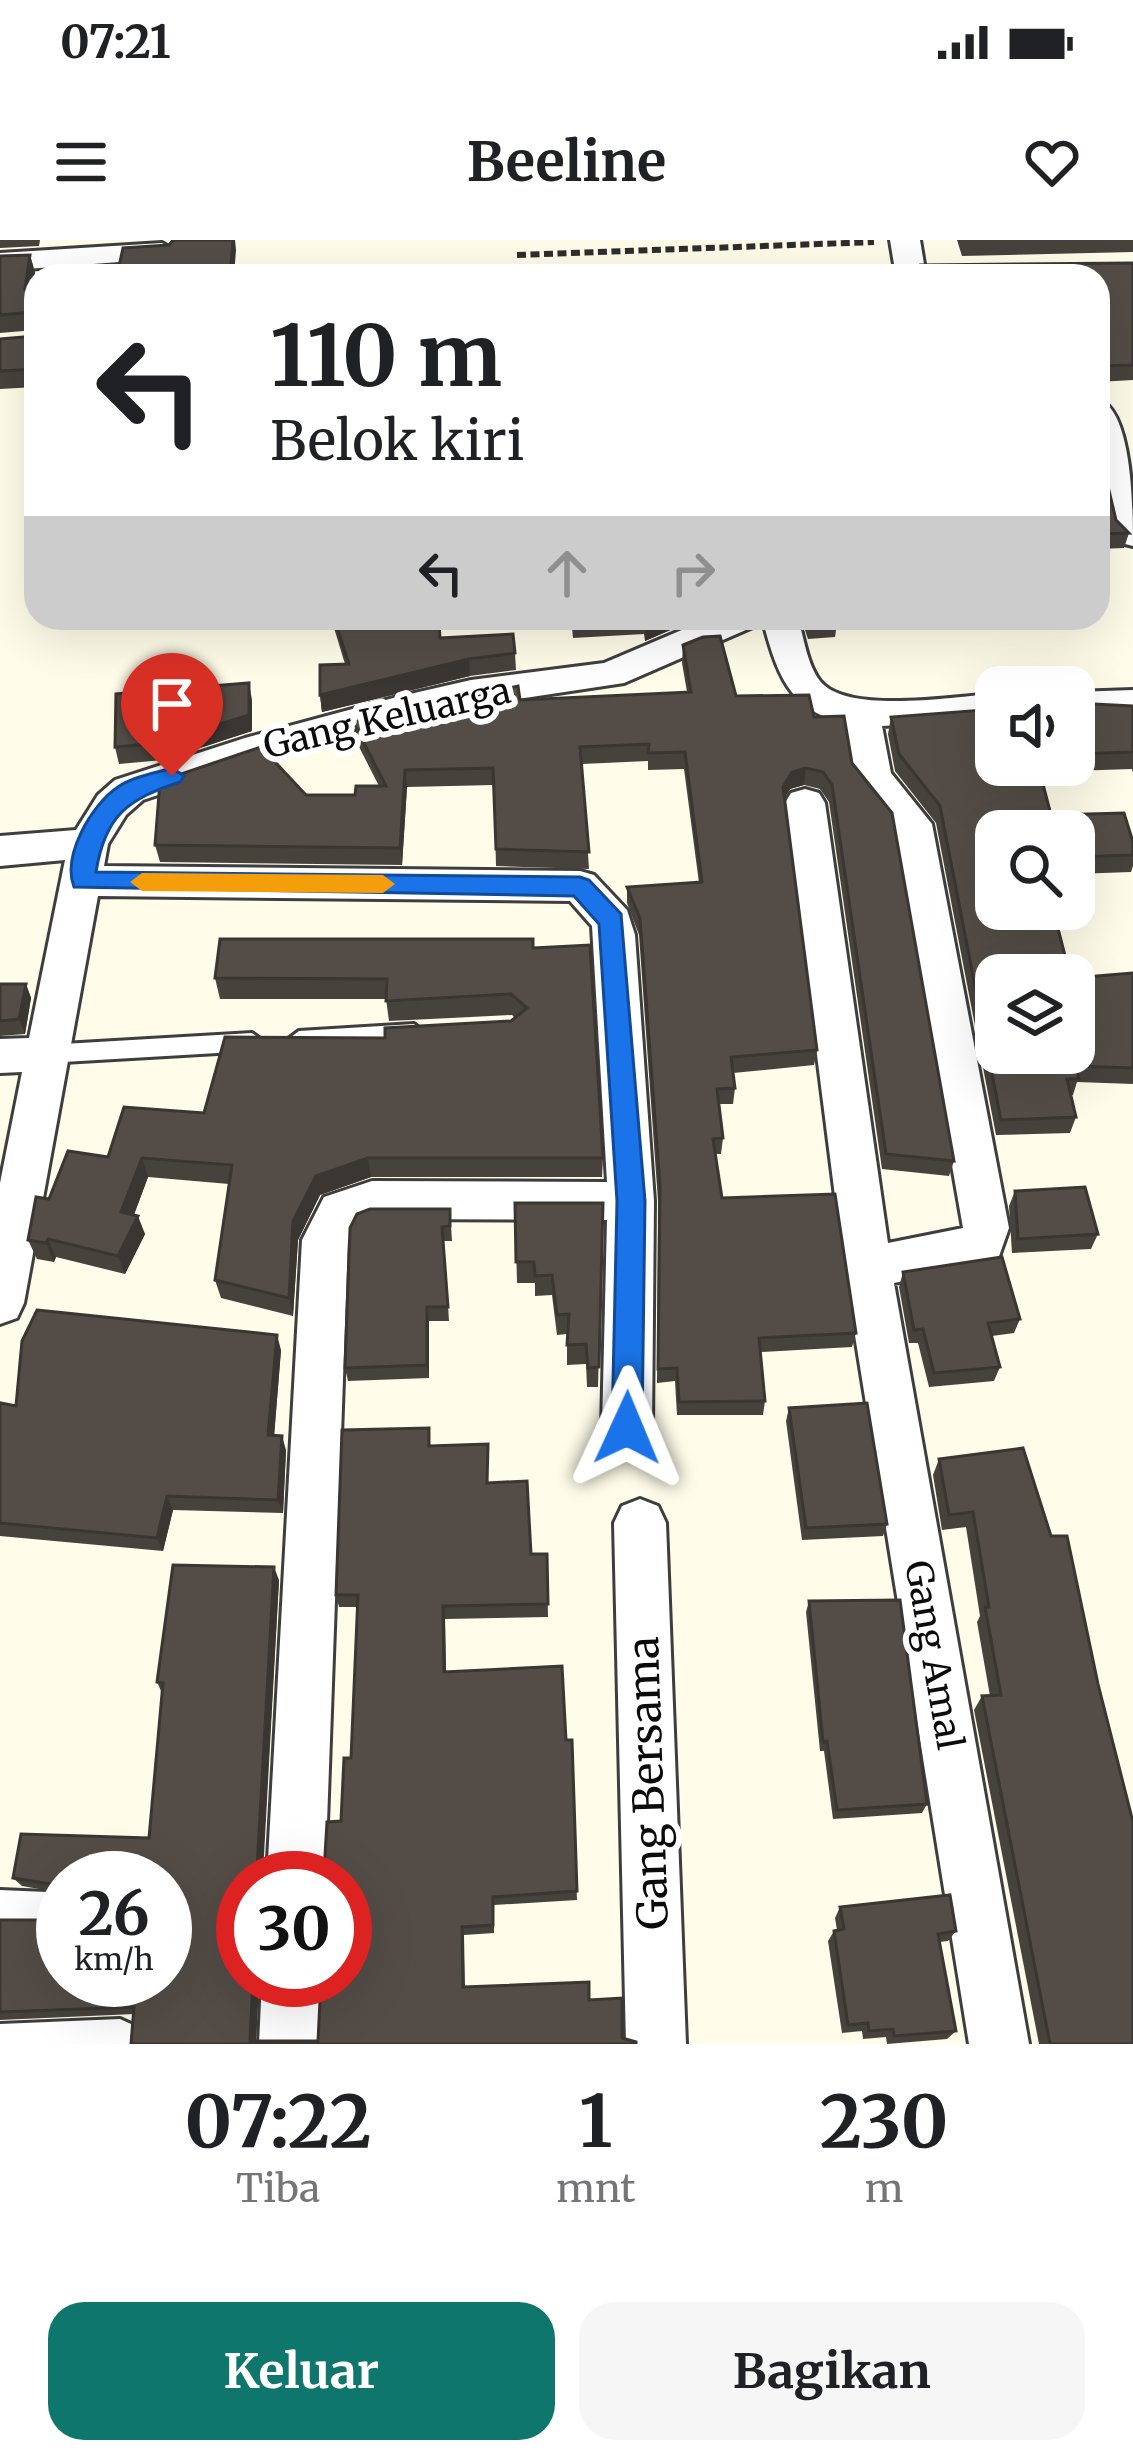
<!DOCTYPE html>
<html lang="id">
<style>
:root{--surface:#fff;--page:#f6f6f6;--text:#202124;--muted:#757577;--accent:#0f766e}
body{margin:0;font-family:Merriweather,serif;background:var(--page);color:var(--text);height:100vh;display:flex;flex-direction:column;font-size:45px;white-space:nowrap}
*{box-sizing:border-box;margin:0}
p{font-size:39px;color:var(--muted)}
.icon{flex:none;width:66px;height:66px;fill:none;stroke:currentColor;stroke-width:2;stroke-linecap:round;stroke-linejoin:round}
.map{position:relative;height:1804px;overflow:hidden}
.details{display:flex;flex-direction:column;background:var(--surface);flex:1}
.details>*{flex:none}
.hud{position:absolute;left:24px;top:24px;width:1086px;height:366px;border-radius:36px;box-shadow:0 12px 48px #0002;background:#fff;color:var(--text);overflow:hidden}
.tools{position:absolute;left:975px;top:426px;display:grid;gap:24px}
.tools a{display:grid;place-items:center;width:120px;height:120px;border-radius:24px;background:var(--surface);box-shadow:0 12px 48px #0002;font-size:60px}
.speed{position:absolute;left:36px;top:1611px;display:flex;gap:24px;font-size:60px;font-weight:700;text-align:center}
.speed>*{display:grid;place-content:center;width:156px;height:156px;border-radius:50%;background:var(--surface);box-shadow:0 12px 48px #0002;line-height:1}
.speed small{font-size:30px;font-weight:400}
.speed .limit{border:18px solid #d22;background:#fff;color:#111}
.pin{position:absolute;display:grid;place-items:center;width:102px;height:102px;color:#fff;margin:-123px -51px;border-radius:50% 50% 50% 0;rotate:-45deg;box-shadow:0 0 12px #0007}
.pin .icon{rotate:45deg}
.me{position:absolute;width:132px;margin:-66px;rotate:1deg;stroke-linejoin:round;filter:drop-shadow(0 0 9px #0008)}
.turn{display:flex;align-items:center;gap:42px;height:252px;padding:0 48px;font-size:54px}
.turn .icon{width:156px;height:156px;stroke-width:2.5}
.turn b{display:block;font-size:84px;line-height:102px}
.lanes{display:flex;align-items:center;height:114px;padding:0 48px;background:#0003;justify-content:center;gap:60px;direction:ltr}
.lanes .off{opacity:.35}
.eta{display:flex;justify-content:space-evenly;align-items:center;height:204px;text-align:center}
.eta b{font-size:72px;font-weight:700;line-height:84px}
.button{display:flex;gap:24px;margin-top:auto;padding:24px 48px}
.button a{flex:1;height:138px;border-radius:36px;background:var(--accent);color:#fff;font-size:48px;font-weight:700;line-height:138px;text-align:center}
.button a+a{background:var(--page);color:var(--text)}
.status{display:flex;justify-content:space-between;align-items:center;height:84px;padding:0 60px;background:var(--surface);direction:ltr}
.status svg{height:33px;fill:currentColor}
header{display:flex;justify-content:space-between;align-items:center;height:156px;padding:0 48px;background:var(--surface);font-size:54px;font-weight:700}
.map>svg:first-child{display:block}
</style>
<div class="status"><b>07:21</b><svg viewBox="0 0 49 12"><path d="M0 12V9h3v3zM5 12V6h3v6zM10 12V3h3v9zM15 12V0h3v12zM26 1h20v11H26zM47 4h2v5h-2z"/></svg></div>
<header><svg class="icon" aria-label="menu" viewBox="0 0 24 24"><path d="M4 6h16M4 12h16M4 18h16"/></svg>Beeline<svg class="icon" aria-label="heart" viewBox="0 0 24 24"><path d="M12 20l-8-8c-3-5 5-10 8-4 3-6 11-1 8 4z"/></svg></header>
<div class="map">
<svg width="1133" height="1804" viewBox="0 0 1133 1804">
<rect width="100%" height="100%" fill="#fffce9"/>
<g fill="none" stroke-linecap="round" stroke-linejoin="round">
<g stroke="#3e3e3e" stroke-width="6">
<path id="service" d="M414 784 425 793 414 802 299 809 287 800 299 791Z
M252 793 264 802 252 811 46 823 34 814 46 805Z
M0 1650 47 1652 58 1657 63 1668 58 1679 47 1684 0 1682Z
M120 1779 131 1784 136 1795 132 1804H0V1784Z"/>
</g>
<g stroke="#3e3e3e" stroke-width="6">
<path id="minor" d="M890 0H920L926 36H896Z
M162 3 177 12 172 18 0 31V13Z
M1098 159C1133 170 1133 271 1133 306L1121 303 1116 295 1098 211Z
M710 378H760L755 386 624 443 471 466 397 483 268 518 143 560 126 575 108 604 104 626 580 631 594 635 627 670 635 695 654 961 652 1188 645 1204 627 1211 609 1204 602 1188 607 980 372 979 356 985 348 1001 325 1638H267L302 1000 324 957 372 941 607 942 592 686 570 661 98 656 24 1063 17 1078 0 1084V943L22 832 0 833V799L29 798 65 620 0 626V596L76 590 98 555 115 540 245 498 397 457 471 440 604 423Z
M762 378H798C804 398 807 424 820 441 847 475 955 456 996 454V480L882 486 891 533 932 584 1009 988 997 1022 894 1043 1029 1804H969L844 1027 785 563 791 553 805 549 819 553 825 563 888 1003 963 988 893 588 853 537 844 482C787 471 776 429 762 378Z
M1133 450V476L1074 478V452Z
M640 1259 658 1266 666 1283 686 1804H626L614 1283 622 1266Z
M262 1740H322L319 1804H259Z"/>
</g>
<path stroke="#2d2d2d" stroke-width="6" stroke-dasharray="9 4.5" stroke-linecap="butt" d="M517 15 874 2"/>
<use href="#service" fill="#fff" fill-rule="evenodd"/>
<use href="#minor" fill="#fff" fill-rule="evenodd"/>
</g>
<path fill="#48423d" fill-rule="evenodd" d="M0 0H40L39 6 0 8Z
M957 0H1133V12L962 16Z
M30 15 35 33 32 49H36V147L0 149V99L35 96V90L0 93V16Z
M1133 23V140L1098 142V36H919L921 25Z
M1098 217 1116 280 1129 293 1124 308 1098 309Z
M331 378H410L412 384 440 398 515 413 516 430 470 436 322 472 320 455 345 424Z
M571 378H698L645 401 644 394 573 398Z
M801 378H836L837 384 835 397 808 399Z
M683 405 736 456 814 477 852 523 954 921 949 936 882 929 829 562 820 549 804 545 790 549 784 558 817 810 814 825 733 833 735 848 733 864H719L723 898 721 914H716L722 958 856 1093 852 1107 761 1112 765 1161 763 1175H677L675 1141 657 1143 658 961 639 695 627 663V647L699 643 684 529 648 530V521L582 524 589 629 496 626 494 545 407 547 402 625 160 622 155 605 306 555H355L379 546 355 499 353 482 520 460 687 452 682 423Z
M252 460V491L163 520 119 524 115 507Z
M1074 463 1133 466V533L1132 529 1040 532 1051 575 1133 602V626L1131 632 1074 634V591H996V813L1133 733V844L1077 842 1073 855H1070L1076 877 1070 893 996 895 936 583 895 531 888 494 891 477 996 525H1074Z
M533 708 603 918 602 937H371L320 955 298 1000 293 1076 221 1058 215 1040 229 944 148 937 134 975 145 994 125 1034 56 1017 54 1022 37 1019 28 1000 49 959 108 917 204 873 385 798 511 781 515 778 512 775 389 781 386 759H220L215 738Z
M0 744H26L31 758 25 794 0 796Z
M1015 951 1098 994 1091 1009 1012 1013 1009 966Z
M515 963H603L598 1147H587L586 1124 567 1125V1094L557 1095 552 1055 535 1056V1043H517Z
M450 969 452 1001H444L449 1081H429V1138L348 1141 345 1128Z
M903 1032 1020 1079 1014 1093 992 1096 1000 1127 994 1141 929 1147 918 1103H909L899 1047Z
M281 1110 274 1195 286 1210 283 1273 173 1270 163 1311 0 1296V1166H16Z
M789 1168 887 1284 883 1296 802 1300 786 1181Z
M488 1204V1243L531 1314H547L548 1377 445 1379 446 1432 566 1500H572L577 1660 494 1665V1693L464 1695 465 1747 589 1760 622 1798 131 1804 134 1774 0 1780V1680H38L53 1673 59 1658 56 1652 22 1646 13 1638 149 1598 162 1453 157 1442 279 1340 263 1634 324 1632 341 1581 351 1518 358 1367H339L336 1355 431 1206ZM345 1638 318 1801H256L259 1740H243Z
M1023 1208 1133 1804H1039L974 1470 982 1456H990L977 1382 980 1376 966 1287 942 1290 933 1235 939 1219Z
M809 1361 927 1564 922 1573 833 1579 824 1511H820L806 1372Z
M840 1667 956 1691 948 1701 939 1702 956 1791 947 1799 887 1804 886 1797 863 1799 862 1791 842 1793 828 1701 834 1691 837 1690 835 1678Z"/>
<path fill="#3b3632" d="M233 0H235L236 10 234 36H230Z
M30 15 35 33 29 67 25 49Z
M668 378H698L645 401 646 387Z
M469 419 470 436 322 472 320 455Z
M249 443 252 460V491L163 520 159 503Z
M806 528 804 545 790 549 781 564 783 547 792 532Z
M405 530 407 547 402 625 400 608Z
M26 744 31 758 25 794 19 779Z
M142 918 148 937 128 990 121 972Z
M368 918 371 937 320 955 298 1000 293 1076 289 1058 293 981 316 936Z
M138 976 145 994 125 1034 118 1016Z
M48 999 56 1017 54 1022 46 1003Z
M427 1067 429 1081V1138L427 1125Z
M277 1095 281 1110 273 1210 268 1195Z
M282 1196 286 1210 283 1273 278 1260Z
M167 1256 173 1270 163 1311 157 1298Z
M274 1327 279 1340 262 1638 257 1629Z
M443 1366 445 1379 446 1444 444 1432Z
M253 1740H259L256 1804 250 1801Z"/>
<path fill="#544d47" stroke="#3b3632" stroke-width="3" fill-rule="evenodd" d="M173 0H233L230 36H117L123 8 169 5Z
M30 15 25 49H36V129L0 131V99L35 96V72L0 75V16Z
M1133 23V125L1098 126V36H923L921 25Z
M1098 217H1101L1116 280 1129 293 1098 294Z
M334 378H410L412 384 439 383 440 398 513 394 515 413 469 419 320 455V425L349 424Z
M573 378H668L646 387 644 381 574 385Z
M807 378H836L837 384 810 386Z
M720 396 736 456 809 455 814 477 844 476 852 523 892 573 954 921 886 914 832 545 823 532 806 528 792 532 783 547 817 810 731 817 735 848 717 849 723 898 713 899 722 958 835 954 856 1093 759 1098 765 1161 679 1162 677 1128 658 1129 660 946 640 678 627 647 702 642 685 512 648 513 649 504 580 507 589 612 496 609 493 528 405 530 400 608 155 605 160 541 261 507 306 555H355L356 546H386L353 482 518 446 520 460 691 452 683 405 703 397Z
M249 443V475L159 503 115 507 116 454Z
M1074 463 1133 466V512L1074 514Z
M996 469V525H1038L1051 575 1124 573 1133 602V615L1074 617V591H996V669H1053L1070 735H996V813H1074V738L1133 733V828L1076 826 1079 839H1067L1076 877 1001 880 940 566 899 514 891 477Z
M220 699H533V708L590 705 603 918H368L316 936 293 981 289 1058 215 1040 232 925 142 918 121 972 138 976 118 1016 48 999 46 1003 28 1000 36 957 49 959 68 911 108 917 124 867 204 873 225 797 385 798V788L511 781 527 768 511 754 386 761 387 739 215 738Z
M0 744H26L19 779 0 781Z
M1085 947 1098 994 1018 999 1015 951Z
M515 963H603L599 1127 588 1128 586 1104 567 1105 569 1074 557 1075 552 1035 535 1036 534 1022H516Z
M370 969H450V986L442 987 448 1067H427V1125L345 1128 350 988 357 974Z
M1002 1017 1020 1079 988 1083 1000 1127 934 1133 923 1089 914 1090 903 1032Z
M37 1070 277 1095 268 1195 282 1196 278 1260 167 1256 157 1298 0 1283V1166L1 1163 16 1166 22 1101Z
M867 1163 887 1284 806 1288 789 1168Z
M429 1188V1206L488 1204 487 1243 527 1241 531 1314H547L548 1364 443 1366 444 1432 562 1426 566 1500H572L577 1651 493 1657V1685L462 1687 463 1747 589 1742V1760L622 1758V1798L636 1802V1804H131L134 1767 0 1772V1680H38L53 1673 59 1658 51 1644 13 1638 21 1594 149 1598 163 1443 157 1442 173 1325 274 1327 257 1629 262 1634 324 1632 327 1582 341 1581 344 1518H351L358 1355H336L342 1190ZM63 1638H165V1740H63ZM243 1638H345V1740H321L318 1801H250L253 1740H243Z
M1023 1208 1051 1296H1067L1098 1444 1133 1582V1804H1050L982 1456 1001 1455 985 1367H989L973 1272 949 1275 939 1219Z
M900 1360 927 1564 837 1570 827 1501 823 1502 809 1361Z
M950 1655 956 1691 938 1694 956 1791 894 1796 893 1789 869 1791 868 1783 848 1785 834 1691 844 1689 840 1667Z"/>
<path fill="#1a73e8" stroke="#114b97" stroke-width="3" d="M172 528 184 536 180 542C128 559 105 575 96 632L580 637 589 640 621 674 645 961 642 1188 637 1197 627 1201 616 1197 612 1188 617 961 599 684 574 656 74 647C62 616 91 565 118 547 132 537 155 533 172 528Z"/>
<path fill="#f59e0b" d="M142 633 383 635 395 644 383 653 142 651 130 642Z"/>
<g text-anchor="middle" dominant-baseline="central" stroke-width="12" stroke-linejoin="round" paint-order="stroke">
<g font-size="36" fill="#0b0b0b" stroke="#fff">
<text transform="translate(387 478) rotate(-13)">Gang Keluarga</text>
<text transform="translate(934 1415) rotate(80)">Gang Amal</text>
</g>
<g font-size="42" fill="#0b0b0b" stroke="#fff">
<text transform="translate(648 1543) rotate(-92)">Gang Bersama</text>
</g>
</g>
</svg>
<div class="tools">
<a><svg class="icon" aria-label="sound" viewBox="0 0 24 24"><path d="M4 9h4l5-4v14l-5-4H4zM17 9q2 3 0 6"/></svg></a>
<a><svg class="icon" aria-label="search" viewBox="0 0 24 24"><circle cx="10" cy="10" r="6"/><path d="M15 15l6 6"/></svg></a>
<a><svg class="icon" aria-label="layers" viewBox="0 0 24 24"><path d="M12 4l9 5-9 5-9-5zM3 14l9 5 9-5"/></svg></a>
</div>
<div class="speed"><div>26<small>km/h</small></div><div class="limit">30</div></div>
<div class="pin" style="left:172px;top:536px;background:#d93025"><svg class="icon" aria-label="arrive" viewBox="0 0 24 24"><path d="M6 21V4h12l-3 4 3 4H6"/></svg></div>
<svg class="me" style="left:627px;top:1188px" viewBox="-20 -20 40 40"><path d="M0-17L14 15 0 8-14 15z" fill="#1a73e8" stroke="#fff" stroke-width="4"/></svg>
<div class="hud">
<div class="turn"><svg class="icon" aria-label="left" viewBox="0 0 24 24"><path d="M17 20v-9H6M10 6l-5 5 5 5"/></svg><div><b>110 m</b>Belok kiri</div></div>
<div class="lanes"><svg class="icon" aria-label="left" viewBox="0 0 24 24"><path d="M17 20v-9H6M10 6l-5 5 5 5"/></svg><svg class="icon off" aria-label="ahead" viewBox="0 0 24 24"><path d="M12 20V5M6 11l6-6 6 6"/></svg><svg class="icon off" aria-label="right" viewBox="0 0 24 24"><path d="M7 20v-9h11M14 6l5 5-5 5"/></svg></div>
</div>
</div>
<section class="details">
<div class="eta">
<div><b>07:22</b><p>Tiba</p></div>
<div><b>1</b><p>mnt</p></div>
<div><b>230</b><p>m</p></div>
</div>
<div class="button"><a>Keluar</a><a>Bagikan</a></div>
</section>
